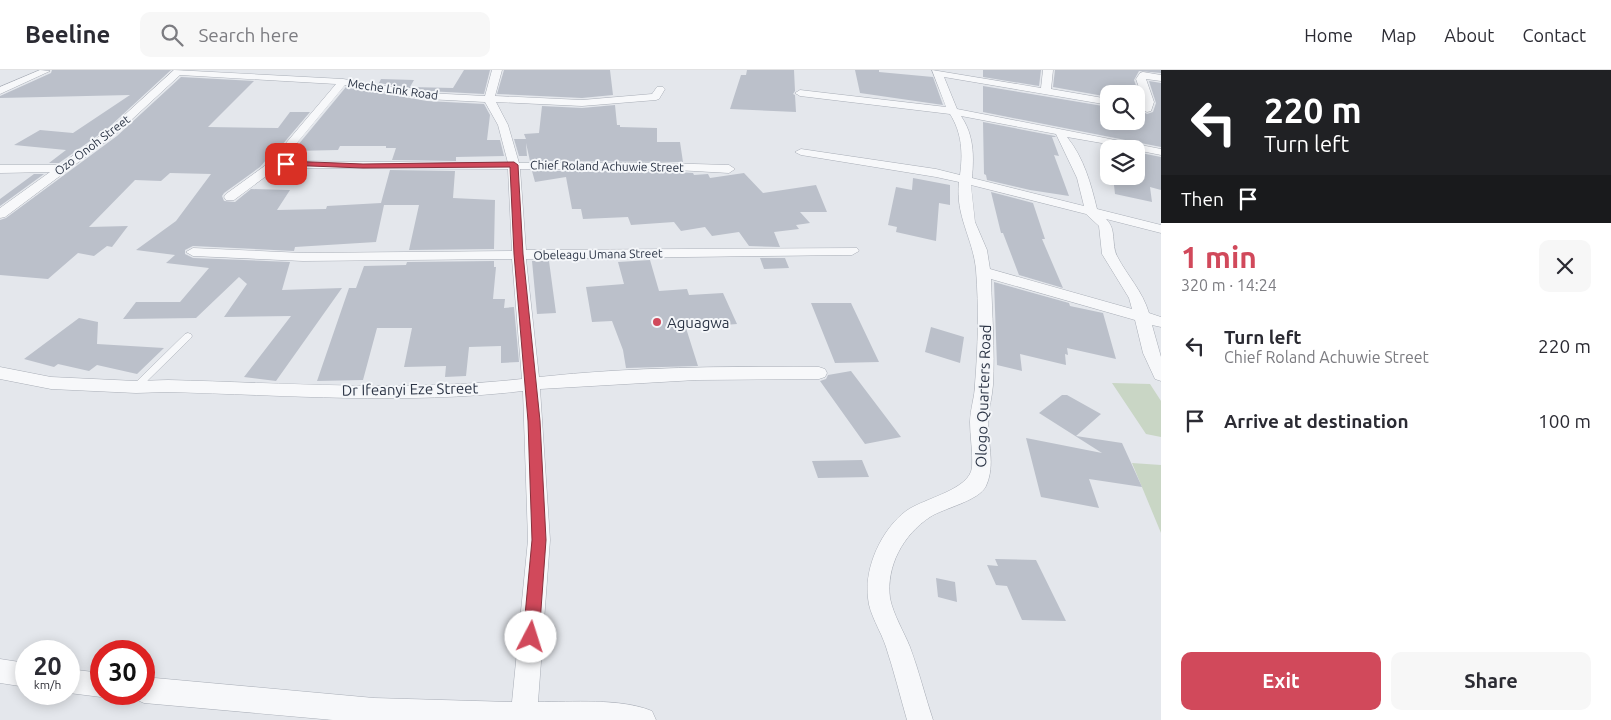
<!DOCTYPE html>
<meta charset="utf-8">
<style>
:root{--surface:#fff;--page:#f7f7f7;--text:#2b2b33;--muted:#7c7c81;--line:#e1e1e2;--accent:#d1495b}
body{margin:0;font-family:Ubuntu,sans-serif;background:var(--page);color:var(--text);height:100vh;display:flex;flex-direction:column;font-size:19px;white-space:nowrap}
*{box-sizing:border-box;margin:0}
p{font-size:16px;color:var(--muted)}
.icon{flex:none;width:28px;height:28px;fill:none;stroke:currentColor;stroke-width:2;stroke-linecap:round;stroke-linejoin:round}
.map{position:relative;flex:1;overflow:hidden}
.side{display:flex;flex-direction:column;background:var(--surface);width:450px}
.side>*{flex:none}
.guide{background:#202124;color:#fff;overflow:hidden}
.fabs{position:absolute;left:1100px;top:15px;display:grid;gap:10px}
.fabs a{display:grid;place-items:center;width:45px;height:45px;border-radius:10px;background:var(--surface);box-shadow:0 2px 12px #0003;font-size:25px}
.speed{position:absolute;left:15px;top:570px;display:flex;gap:10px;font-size:25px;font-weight:700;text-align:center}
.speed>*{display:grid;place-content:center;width:65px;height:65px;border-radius:50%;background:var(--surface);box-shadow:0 2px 12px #0003;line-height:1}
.speed small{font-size:12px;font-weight:400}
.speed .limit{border:8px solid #d22;background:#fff;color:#111}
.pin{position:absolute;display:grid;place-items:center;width:42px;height:42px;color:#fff;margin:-21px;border-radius:10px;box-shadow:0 2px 8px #0006}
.me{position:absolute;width:55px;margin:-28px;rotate:5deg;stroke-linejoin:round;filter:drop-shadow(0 0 4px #0008)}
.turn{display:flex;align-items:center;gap:18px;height:105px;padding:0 20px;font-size:22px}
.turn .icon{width:65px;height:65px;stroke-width:2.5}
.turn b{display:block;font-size:35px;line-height:42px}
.then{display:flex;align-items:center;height:48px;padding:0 20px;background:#0003;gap:10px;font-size:19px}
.round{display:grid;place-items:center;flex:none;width:52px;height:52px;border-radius:10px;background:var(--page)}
.summary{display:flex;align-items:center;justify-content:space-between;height:85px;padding:0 20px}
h1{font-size:30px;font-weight:700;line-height:38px;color:var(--accent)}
.primary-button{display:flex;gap:10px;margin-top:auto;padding:10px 20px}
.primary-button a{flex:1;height:58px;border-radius:10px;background:var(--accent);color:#fff;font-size:20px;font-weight:700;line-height:58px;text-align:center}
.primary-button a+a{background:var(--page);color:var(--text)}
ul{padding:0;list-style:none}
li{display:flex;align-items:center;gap:15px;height:75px;padding:0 20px}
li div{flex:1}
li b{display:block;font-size:19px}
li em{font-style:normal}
header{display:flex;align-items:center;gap:30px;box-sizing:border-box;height:70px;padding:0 25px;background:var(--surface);border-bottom:1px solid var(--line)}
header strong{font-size:24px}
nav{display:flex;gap:28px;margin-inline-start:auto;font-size:18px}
.search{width:350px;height:45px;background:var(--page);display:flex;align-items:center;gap:12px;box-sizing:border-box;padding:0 18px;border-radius:10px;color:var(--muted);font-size:19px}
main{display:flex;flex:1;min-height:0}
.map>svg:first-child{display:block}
</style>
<header>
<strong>Beeline</strong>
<div class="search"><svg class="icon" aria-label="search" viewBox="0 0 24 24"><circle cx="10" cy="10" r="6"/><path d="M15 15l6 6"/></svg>Search here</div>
<nav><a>Home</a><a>Map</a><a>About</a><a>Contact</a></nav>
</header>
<main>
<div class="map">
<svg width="1161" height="650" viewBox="0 0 1161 650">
<rect width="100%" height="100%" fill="#e4e7ec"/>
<path fill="#c9d6c5" d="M1112 313 1150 314 1161 331V367L1146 364Z
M1132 393 1161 395V463Z"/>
<path fill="#bbc0ca" d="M52 0H171L107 59 59 93H49L66 80 14 75 40 60 73 63 130 25 0 28V26L51 3Z
M464 0H490L484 24 427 21 379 13 381 9 414 10 410 17 453 18Z
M504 0H610L613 25 582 28 497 24Z
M747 0H794L795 21 793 24 795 25 796 42 730 39 741 5H746Z
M855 0H879V2L933 7 943 35 860 23Z
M983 0H1041L1039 16 983 7Z
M1055 0H1161V3L1139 1 1134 10 1142 32 1140 40 1147 44 1153 42 1156 33 1149 11 1161 13V77L983 42V16L1109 37V51H1136V24H1109V27L1053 17Z
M181 7 254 11 208 57 278 58 290 42H310L276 82H273L260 97 224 123 222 126 224 131 235 132 251 119 290 120 277 140 326 139 327 136 381 133 390 100 455 101 453 128 495 130 494 179 409 180 419 135H384L376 172 295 177 294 181 193 176 185 180V184L193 188 290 192 282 220 342 218 276 311 244 307 291 246 224 247 247 214 239 207 196 248 123 249 136 232H180L209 198 166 193 175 185 136 180 176 151 211 104 170 103 161 111 135 110 89 157 128 156 112 177 107 176 94 186 78 183 48 209 0 205V150L6 148 117 66Z
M346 17 427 31 484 34 490 45 487 70H500L504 86 456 87V91L392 90 396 78H386V76H340L338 80 293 81Z
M615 35 617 55H620V57L657 58V72H680L683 92 530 91 526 73 527 86H519L514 69H526L524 64 539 63 542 36 582 38Z
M983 52 1055 66 1056 67H1052L1059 86 1054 85 1069 126 1030 120 987 110 986 105 984 104Z
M1136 82 1161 87V120L1150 117 1152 132 1115 124 1113 106H1136Z
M532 101H659L693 103 694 105 708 104 710 108 744 103 763 123 816 115 827 142H800L810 153 796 155 799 159 774 162 780 177 749 176 739 162 712 166 705 157 681 161 674 152 631 155 628 147 583 149 581 139H572L566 107 535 112Z
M34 104H44L0 136V129Z
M913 108 950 115V135L939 133 936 171 896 162 897 157 888 155 896 117 912 120Z
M991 122 1033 133 1045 169H1042L1063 218 1019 205 1003 163H1001Z
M760 188H785L789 198 764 199Z
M650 190 659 221 687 219 689 225 723 223 737 254 686 258 698 296 626 298 623 280 612 251 592 252 586 217 624 214 618 192Z
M494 191V197H496L493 229H505L504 238 514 237 519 292 501 293V274V276L469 277 466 306 445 307 446 296 404 297 412 258H377L363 310 317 311 349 218H356L364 196 406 195 407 192Z
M532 191H549L556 243 537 244Z
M994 212 1069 233 1070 236 1103 243 1116 289 1067 278 1068 285 1065 284 1066 295 1020 284 1022 301 997 295Z
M811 233H851L879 292 835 293Z
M79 248 98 252 97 274 164 278 137 304 97 295 89 301 58 294 54 297 24 289Z
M931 257 964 267 960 293 925 282Z
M851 301 901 367 865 374 820 311 826 309 828 305Z
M1062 325H1067L1101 344 1076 366 1122 373 1142 417 1089 409 1099 438 1041 427 1026 368 1102 383 1039 343Z
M862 390 869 407 818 408 812 391Z
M995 489 1036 490 1066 551 1022 550 1007 516 996 515 987 495 998 496Z
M936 508 955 512 957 532 938 527Z"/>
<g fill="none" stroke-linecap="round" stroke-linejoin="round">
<g stroke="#a9aeb7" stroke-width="1">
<path id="service" d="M188 263 191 264 192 266 191 268 139 319H133L132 317 133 315 185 264Z"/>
</g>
<g stroke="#a9aeb7" stroke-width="1">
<path id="minor" d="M40 0 50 1 0 24V17Z
M174 0 343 9 427 23 485 26 492 0H502L495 26 582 30 652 24 657 17H663L665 19 659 29 656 30 582 36 496 32 508 55 519 93H659L729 95 735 99 729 103 659 99H520L526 180 857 178 859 181 852 185 526 189 539 307C631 297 726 296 819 297L825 299 827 303 825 307 819 309 696 310 540 319 550 470 538 632C571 632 621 628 652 641L656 650H333L144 633 135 629 133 624H144V607L374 628 512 632 528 470 523 321C405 335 286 325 168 322L136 323 51 319 0 309V297L51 307 136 311 168 310C286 313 404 322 522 309L512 189 303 191 193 186 186 182 193 178 303 183 512 181 508 99 277 98 234 130H226L224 127 226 124 270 92 336 14 180 5 116 64 5 147 0 148V138L50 102 0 103V95H60L108 60ZM345 15 427 29 485 32 498 55 508 93 282 91Z
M932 0 1041 18 1043 0H1053L1051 19 1109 29V35L944 7 957 39 1161 79V85L1136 80V79L1067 67C1084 88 1091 114 1097 139L1161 155V163L1106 149C1117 159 1111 174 1117 186 1128 207 1142 220 1149 243L1161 247V257L1152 255 1161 287V311L1155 309 1143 283 1135 250 991 209C992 244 995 280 993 315 992 327 989 338 988 349 987 372 996 394 986 416 979 431 944 438 930 447 903 465 886 496 890 528 893 544 904 562 910 577 919 601 925 626 933 650H907C900 626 894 601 886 577 881 561 869 544 868 528 864 497 882 459 906 441 924 428 970 420 972 397 973 382 970 366 970 352 970 339 975 327 975 314 978 277 979 238 976 200 973 168 955 146 959 112L936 107 801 85 795 82 801 79 936 99 960 105C963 83 962 63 950 44L800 26 795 23 800 20 946 37ZM961 46 1056 64 1077 108 1084 136 972 108C974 86 974 65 961 46ZM971 115 1086 144 1099 156 1102 184 1129 228 1132 239 990 199 987 180 975 152Z
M1143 2 1161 5V11L1146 9 1154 32 1151 41 1147 42 1142 39 1144 32 1136 9 1140 3Z
M0 589 26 593V617L0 613Z
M69 599 101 603V624H110L101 627 69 623Z"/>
</g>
<use href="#service" fill="#f7f8fa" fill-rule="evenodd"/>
<use href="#minor" fill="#f7f8fa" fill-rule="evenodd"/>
</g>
<path fill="#d1495b" stroke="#882f3b" d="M286 91 363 94 514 92 518 95 523 184 540 351 546 470 539 567 537 573 531 575 526 573 523 567 532 470 528 351 514 184 510 97 363 98 284 95V92Z"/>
<circle fill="#d1495b" stroke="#f4f6f9" stroke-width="2" cx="657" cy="252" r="5"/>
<g text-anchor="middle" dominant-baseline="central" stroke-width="4" stroke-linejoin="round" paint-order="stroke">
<g font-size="12" fill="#2b3445" stroke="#f4f6f9">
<text transform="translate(393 19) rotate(8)">Meche Link Road</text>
<text transform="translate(92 75) rotate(-37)">Ozo Onoh Street</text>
<text transform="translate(607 96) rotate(1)">Chief Roland Achuwie Street</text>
<text transform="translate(598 184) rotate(-1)">Obeleagu Umana Street</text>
</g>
<g font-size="15" fill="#2b3445" stroke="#f4f6f9" text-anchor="start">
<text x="667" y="252">Aguagwa</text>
</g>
<g font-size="15" fill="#2b3445" stroke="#f4f6f9">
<text transform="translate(410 319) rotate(-1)">Dr Ifeanyi Eze Street</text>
<text transform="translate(983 326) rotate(-88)">Ologo Quarters Road</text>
</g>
</g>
</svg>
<div class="fabs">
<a><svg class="icon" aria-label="search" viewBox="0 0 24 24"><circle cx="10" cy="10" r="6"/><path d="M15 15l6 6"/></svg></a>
<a><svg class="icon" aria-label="layers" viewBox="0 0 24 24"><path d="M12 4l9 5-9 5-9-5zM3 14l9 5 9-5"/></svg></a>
</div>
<div class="speed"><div>20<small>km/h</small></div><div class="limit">30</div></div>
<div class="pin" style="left:286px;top:94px;background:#d93025"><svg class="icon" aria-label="arrive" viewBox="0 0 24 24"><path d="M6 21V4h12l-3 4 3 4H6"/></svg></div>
<svg class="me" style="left:531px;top:567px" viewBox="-20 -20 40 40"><circle r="19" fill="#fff"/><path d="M0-13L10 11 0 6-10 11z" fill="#d1495b"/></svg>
</div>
<section class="side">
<div class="guide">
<div class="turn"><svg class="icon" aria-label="left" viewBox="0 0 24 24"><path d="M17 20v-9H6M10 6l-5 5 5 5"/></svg><div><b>220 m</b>Turn left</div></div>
<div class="then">Then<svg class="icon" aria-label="arrive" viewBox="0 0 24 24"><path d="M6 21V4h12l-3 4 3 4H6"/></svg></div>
</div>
<div class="summary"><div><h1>1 min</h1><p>320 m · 14:24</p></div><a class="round"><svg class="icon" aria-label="close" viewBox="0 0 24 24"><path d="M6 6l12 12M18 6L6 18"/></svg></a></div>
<ul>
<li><svg class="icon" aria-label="left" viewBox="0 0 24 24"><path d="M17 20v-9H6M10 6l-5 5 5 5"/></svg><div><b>Turn left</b><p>Chief Roland Achuwie Street</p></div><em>220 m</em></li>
<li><svg class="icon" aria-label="arrive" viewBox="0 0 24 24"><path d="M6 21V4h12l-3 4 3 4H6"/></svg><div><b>Arrive at destination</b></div><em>100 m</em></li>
</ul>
<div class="primary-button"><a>Exit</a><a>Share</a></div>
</section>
</main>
